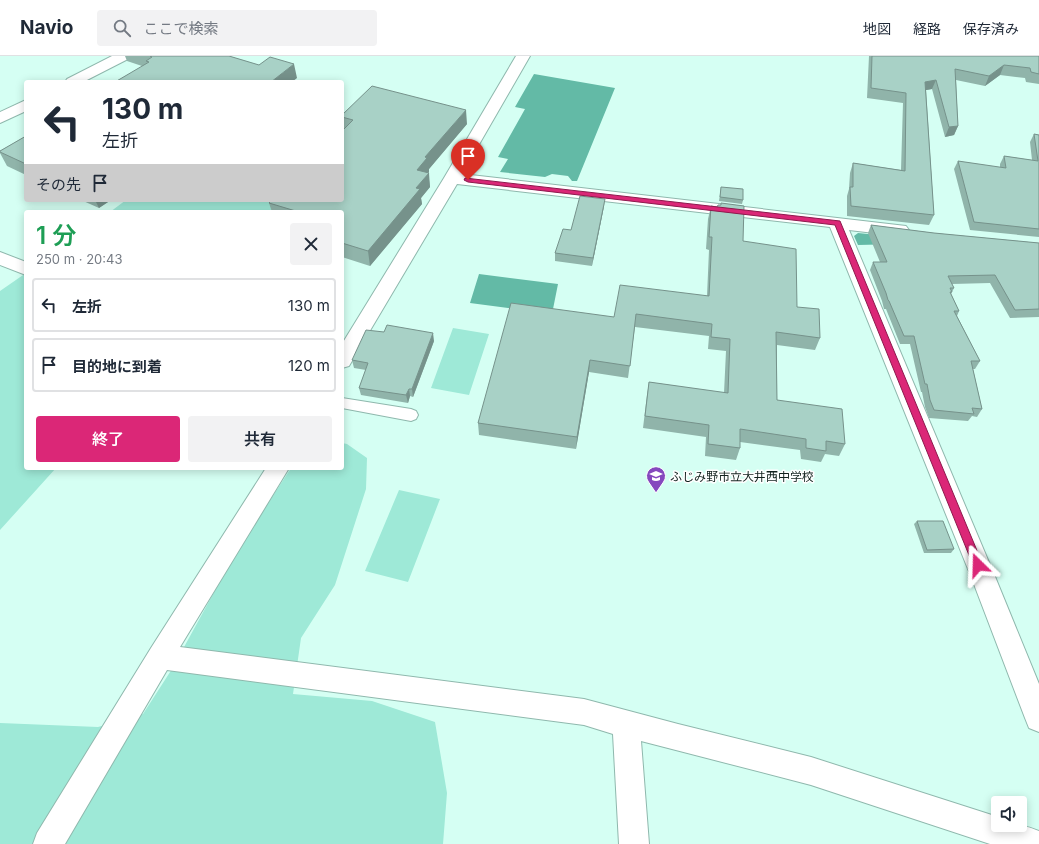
<!DOCTYPE html>
<html lang="ja">
<meta charset="utf-8">
<style>
:root{--surface:#fff;--page:#f2f2f3;--text:#1f2937;--muted:#747a83;--line:#e0e1e3;--accent:#db2777}
body{margin:0;font-family:Inter,"Noto Sans JP",sans-serif;background:var(--page);color:var(--text);height:100vh;display:flex;flex-direction:column;font-size:15px;white-space:nowrap}
*{box-sizing:border-box;margin:0}
p{font-size:13px;color:var(--muted)}
.icon{flex:none;width:22px;height:22px;fill:none;stroke:currentColor;stroke-width:2;stroke-linecap:round;stroke-linejoin:round}
.map{position:relative;flex:1;overflow:hidden}
.side{position:absolute;left:24px;top:154px;width:320px;height:260px;display:flex;flex-direction:column;background:var(--surface);border-radius:4px;box-shadow:0 2px 10px #0003}
.side>*{flex:none}
.guide{position:absolute;left:24px;top:24px;width:320px;height:122px;border-radius:4px;box-shadow:0 2px 10px #0003;background:#fff;color:var(--text);overflow:hidden}
.fabs{position:absolute;left:991px;top:740px;display:grid;gap:8px}
.fabs a{display:grid;place-items:center;width:36px;height:36px;border-radius:4px;background:var(--surface);box-shadow:0 2px 10px #0003;font-size:20px}
.pin{position:absolute;display:grid;place-items:center;width:34px;height:34px;color:#fff;margin:-41px -17px;border-radius:50% 50% 50% 0;rotate:-45deg;box-shadow:0 0 4px #0007}
.pin .icon{rotate:45deg}
.me{position:absolute;width:44px;margin:-22px;rotate:338deg;stroke-linejoin:round;filter:drop-shadow(0 0 3px #0008)}
.turn{display:flex;align-items:center;gap:14px;height:84px;padding:0 12px;font-size:18px}
.turn .icon{width:52px;height:52px;stroke-width:2.5}
.turn b{display:block;font-size:28px;line-height:34px}
.then{display:flex;align-items:center;height:38px;padding:0 12px;background:#0003;gap:8px;font-size:15px}
.round{display:grid;place-items:center;flex:none;width:42px;height:42px;border-radius:4px;background:var(--page)}
.summary{display:flex;align-items:center;justify-content:space-between;height:68px;padding:0 12px}
h1{font-size:24px;font-weight:600;line-height:30px;color:#1e9e55}
.action{display:flex;gap:8px;margin-top:auto;padding:8px 12px}
.action a{flex:1;height:46px;border-radius:4px;background:var(--accent);color:#fff;font-size:16px;font-weight:600;line-height:46px;text-align:center}
.action a+a{background:var(--page);color:var(--text)}
ul{padding:0;list-style:none}
li{display:flex;align-items:center;gap:12px;height:54px;margin:0 8px 6px;padding:0 4px;border:2px solid var(--line);border-radius:4px}
li div{flex:1}
li b{display:block;font-size:15px}
li em{font-style:normal}
header{display:flex;align-items:center;gap:24px;box-sizing:border-box;height:56px;padding:0 20px;background:var(--surface);border-bottom:1px solid var(--line)}
header strong{font-size:19px}
nav{display:flex;gap:22px;margin-inline-start:auto;font-size:14px}
.search{width:280px;height:36px;background:var(--page);display:flex;align-items:center;gap:10px;box-sizing:border-box;padding:0 14px;border-radius:4px;color:var(--muted);font-size:15px}
.map>svg:first-child{display:block}
</style>
<header>
<strong>Navio</strong>
<div class="search"><svg class="icon" aria-label="search" viewBox="0 0 24 24"><circle cx="10" cy="10" r="6"/><path d="M15 15l6 6"/></svg>ここで検索</div>
<nav><a>地図</a><a>経路</a><a>保存済み</a></nav>
</header>
<div class="map">
<svg width="1039" height="788" viewBox="0 0 1039 788">
<rect width="100%" height="100%" fill="#d5fff3"/>
<path fill="#9ee9d7" d="M126 144H282L269 156H110Z
M26 217V412H56L0 474V235Z
M453 272 489 278 469 339 431 332Z
M342 387 347 388 367 402 366 433 335 529 301 582 293 638 372 645 435 666 447 737 443 788H0V667L98 671 143 658 172 613 235 498 291 412H342Z
M399 434 440 443 408 526 365 515Z"/>
<path fill="#63baa6" d="M534 18 615 32 577 125H572L568 120 552 118 545 121 500 116 508 103 498 101 525 53 515 51Z
M858 177 897 181 900 188 858 189 854 180Z
M479 218 558 228 552 258 470 247Z"/>
<g fill="none" stroke-linecap="round" stroke-linejoin="round">
<g stroke="#8fb8ad" stroke-width="2">
<path id="service" d="M342 342 411 353 416 355 418 359 416 363 411 365 342 352Z"/>
</g>
<g stroke="#8fb8ad" stroke-width="2">
<path id="minor" d="M516 0H530L462 118 906 170 909 174 906 178 900 180 849 174 996 523 1039 628V676L1029 672 1025 662 972 523 830 171 457 128 349 310 342 312V288L444 122Z
M0 196 26 206V219L0 209Z
M266 412H289L180 591 584 643 678 668 811 701 998 761V769C1015 769 1023 768 1039 775V788H990L811 729 641 685 649 788H619L613 678 584 669 167 614 65 788H33L37 777 151 592Z"/>
</g>
<g stroke="#8fb8ad" stroke-width="2">
<path id="primary" d="M112 0H130L128 3 83 26H65L67 23Z
M26 44V55L0 67V56Z"/>
</g>
<use href="#service" fill="#fff" fill-rule="evenodd"/>
<use href="#minor" fill="#fff" fill-rule="evenodd"/>
<use href="#primary" fill="#fff" fill-rule="evenodd"/>
</g>
<path fill="#90b4aa" d="M125 0H229L297 22 142 10 127 5Z
M869 0H1039V28L1026 26 1025 22 1000 19 985 30 956 24 958 70 954 79 945 81 932 33 926 34 934 159 929 169 847 160V140L849 133 850 117 853 107 901 114 903 47 867 42Z
M342 59 467 68 429 113 428 117 430 131 421 142 422 148 370 210 342 201V156H272L269 147 343 74 342 70Z
M1034 78 1039 79V181L970 174 954 113 958 105 1000 112V108L1004 100 1032 104 1030 86Z
M26 80V119L7 110 0 97V95Z
M721 131 743 144 742 148 719 145Z
M81 144H111L99 152Z
M604 150 592 210 555 205V197L571 174Z
M711 150 743 185 797 251 820 282 815 294 777 289V344L845 388 839 400 825 398 821 406 801 403 800 394 740 386V392L736 404 705 400 706 381 643 372 647 339 649 326 724 337 726 295 708 293 709 280 635 271 628 322 589 316 576 393 479 379 478 367 614 261 707 240 709 194 706 193 708 163Z
M871 169 934 177 1039 187V261L1010 262 990 227 952 228 954 232 951 238 959 255 957 260 980 305 975 313H973L982 353 977 361 972 360 968 365 929 362 925 351 922 336H921L910 288H900L886 253H884L882 245 870 214 873 206H880L868 177Z
M434 285 413 341 410 340 408 347 361 339 359 332 366 314 354 312 352 304Z
M917 465 954 493 951 497H924L914 468Z"/>
<path fill="#76928b" d="M294 8 297 22 292 26H271Z
M1004 9 1000 19 985 30 989 20Z
M936 24 932 33 921 35 925 26Z
M466 54 467 68 429 113V116L418 128 417 114 425 101Z
M958 70 954 79 945 81 949 71Z
M429 117 430 131 421 142 422 148 370 210 368 195 416 132Z
M605 143 604 150 592 210 593 202Z
M95 144H111L99 152Z
M433 277 434 285 413 341 412 333Z
M590 304 589 316 576 393 577 381Z
M409 333 410 340 408 347 406 339Z"/>
<path fill="#a8d1c6" stroke="#76928b" d="M150 0H229L259 9 270 1 294 8 271 26H115L149 6 146 5 152 1Z
M872 0H1039V18L1031 16 1030 12 1004 9 989 20 955 13 958 70 949 71 936 24 925 26 934 159 851 150 850 131H853V107L905 115 906 37 871 32Z
M372 30 466 54 425 101 427 102 417 114 429 117 416 132 420 133 368 195 342 187V156H299L269 147 272 144H342V75L353 64 342 61V59Z
M1034 78 1039 79V173L974 166 958 105 1006 112 1004 100 1038 105Z
M26 80V108L0 96V95Z
M721 131 743 133V144L720 141Z
M580 140 605 143 593 202 555 197 563 173 571 174Z
M721 147 744 150 743 185 796 193 797 251 819 253 820 282 776 276 777 344 842 353 845 388 826 385V395L806 392V383L740 373V392L708 388 709 369 645 360 649 326 728 337 730 283 711 281 712 268 636 258 630 310 590 304 577 381 478 367 511 247 614 261 620 229 709 240 712 181H709L711 150 717 151 718 149H721Z
M871 169 934 177 1039 187V253L1015 254 995 219 948 220 954 232H950L952 236H950L959 255H954L980 305H971L982 353 972 352 974 358 934 354 930 344 927 328H925L914 280H904L889 245 888 244 886 237 873 206H887Z
M387 269 433 277 412 333H409L406 339 359 332 368 307 352 304 366 274 384 276Z
M917 465H943L954 493 927 494Z"/>
<path fill="#db2777" stroke="#8e194d" d="M465 122 840 165 983 509 982 512 978 513 975 512 973 509 835 169 468 126 464 124Z"/>
<defs>
<g id="school-pin" transform="scale(1)"><path d="M0 17L-7.5 6A9.5 9.5 0 1 1 7.5 6Z" fill="#8548be" stroke="#fff"/><path d="M0-5L7-2L0 1L-7-2ZM-4 1L0 2.5L4 1V4Q0 6-4 4Z" fill="#fff"/></g>
</defs>
<g fill-rule="evenodd">
<use href="#school-pin" x="656" y="420"/>
</g>
<g text-anchor="middle" dominant-baseline="central" stroke-width="3" stroke-linejoin="round" paint-order="stroke">
<g font-size="12" fill="#12221e" stroke="#fff" text-anchor="start">
<text x="670" y="420">ふじみ野市立大井西中学校</text>
</g>
</g>
</svg>
<div class="fabs">
<a><svg class="icon" aria-label="sound" viewBox="0 0 24 24"><path d="M4 9h4l5-4v14l-5-4H4zM17 9q2 3 0 6"/></svg></a>
</div>
<div class="pin" style="left:468px;top:124px;background:#d93025"><svg class="icon" aria-label="arrive" viewBox="0 0 24 24"><path d="M6 21V4h12l-3 4 3 4H6"/></svg></div>
<svg class="me" style="left:978px;top:509px" viewBox="-20 -20 40 40"><path d="M0-17L14 15 0 8-14 15z" fill="#db2777" stroke="#fff" stroke-width="4"/></svg>
<div class="guide">
<div class="turn"><svg class="icon" aria-label="left" viewBox="0 0 24 24"><path d="M17 20v-9H6M10 6l-5 5 5 5"/></svg><div><b>130 m</b>左折</div></div>
<div class="then">その先<svg class="icon" aria-label="arrive" viewBox="0 0 24 24"><path d="M6 21V4h12l-3 4 3 4H6"/></svg></div>
</div>
<section class="side">
<div class="summary"><div><h1>1 分</h1><p>250 m · 20:43</p></div><a class="round"><svg class="icon" aria-label="close" viewBox="0 0 24 24"><path d="M6 6l12 12M18 6L6 18"/></svg></a></div>
<ul>
<li><svg class="icon" aria-label="left" viewBox="0 0 24 24"><path d="M17 20v-9H6M10 6l-5 5 5 5"/></svg><div><b>左折</b></div><em>130 m</em></li>
<li><svg class="icon" aria-label="arrive" viewBox="0 0 24 24"><path d="M6 21V4h12l-3 4 3 4H6"/></svg><div><b>目的地に到着</b></div><em>120 m</em></li>
</ul>
<div class="action"><a>終了</a><a>共有</a></div>
</section>
</div>
